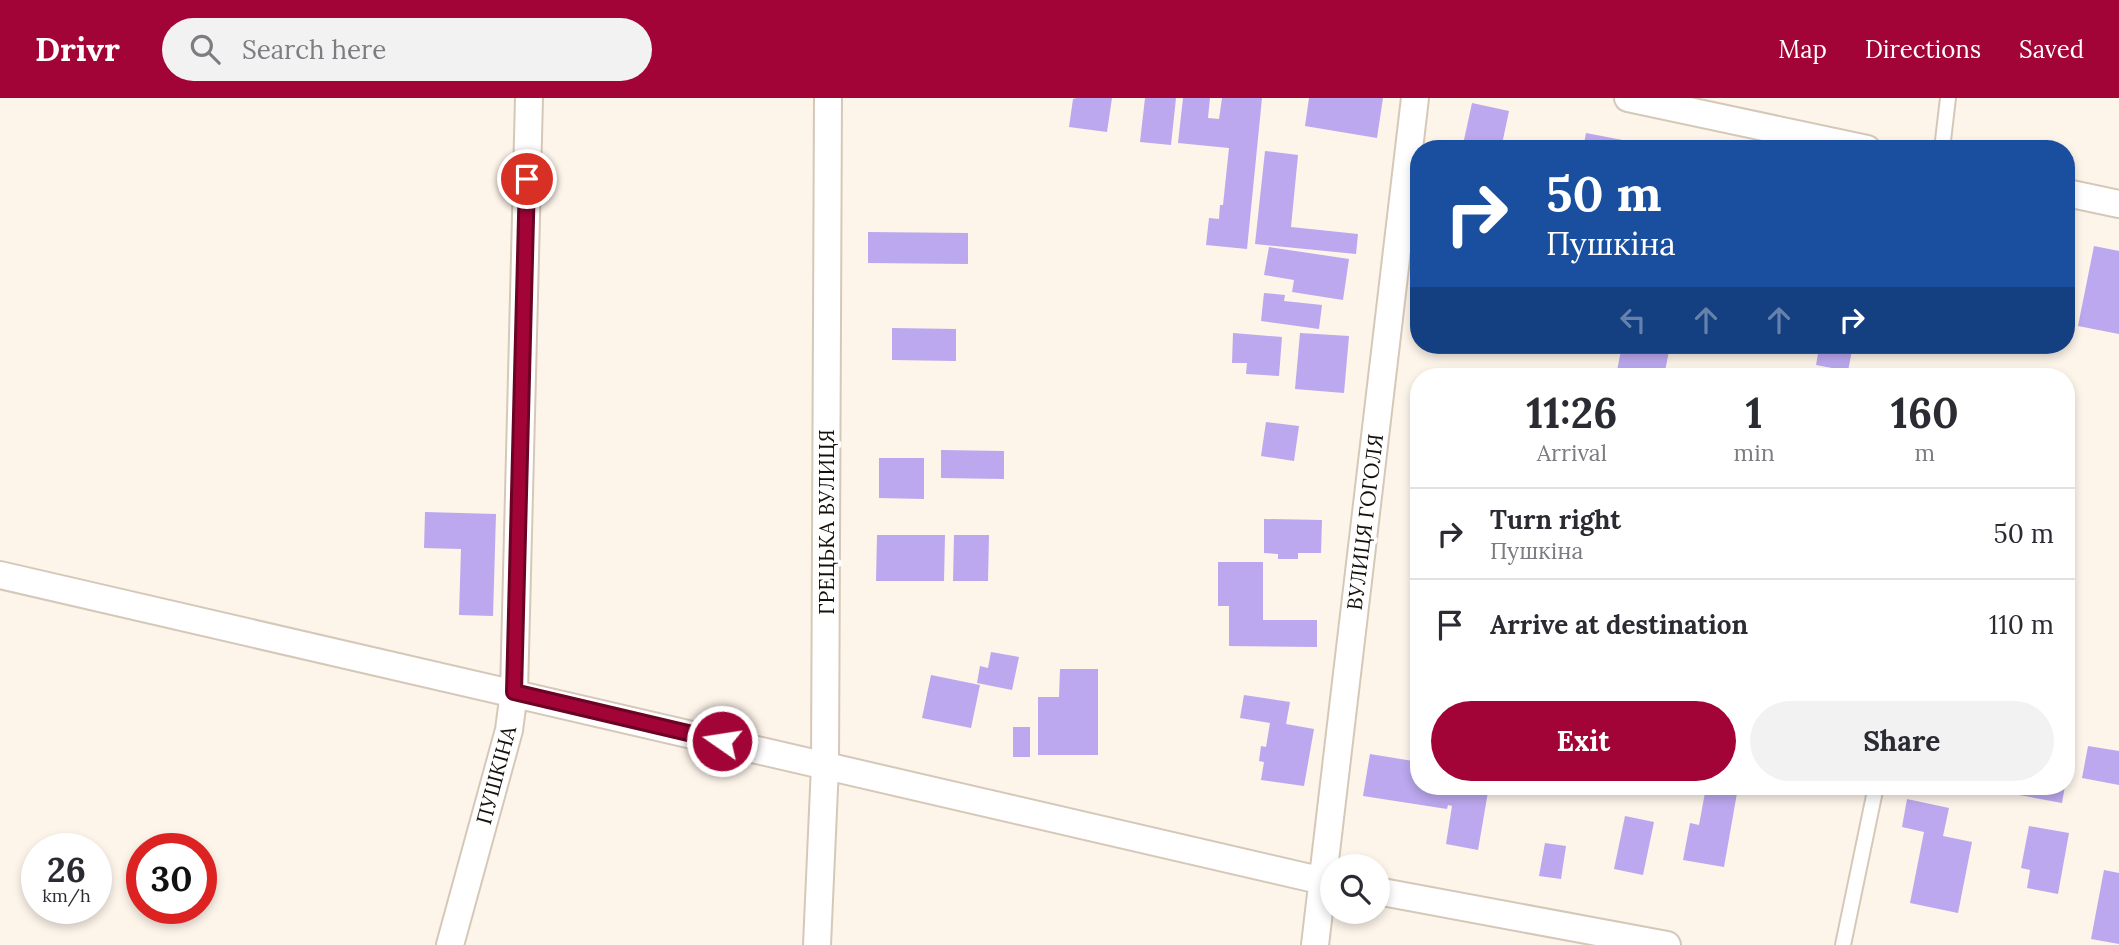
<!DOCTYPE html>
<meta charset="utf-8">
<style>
:root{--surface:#fff;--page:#f2f2f3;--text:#2b2b33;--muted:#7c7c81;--line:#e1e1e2;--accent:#a30438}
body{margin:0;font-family:Lora,serif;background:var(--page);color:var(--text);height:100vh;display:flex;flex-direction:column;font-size:26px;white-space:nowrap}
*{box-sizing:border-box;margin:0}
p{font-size:23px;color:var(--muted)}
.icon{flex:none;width:38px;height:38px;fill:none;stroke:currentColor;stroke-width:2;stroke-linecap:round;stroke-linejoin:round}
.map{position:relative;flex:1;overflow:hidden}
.side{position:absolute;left:1410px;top:270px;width:665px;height:427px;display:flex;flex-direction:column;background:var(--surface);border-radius:28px;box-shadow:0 4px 10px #0003}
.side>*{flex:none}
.guide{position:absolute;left:1410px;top:42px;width:665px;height:214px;border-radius:28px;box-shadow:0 4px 10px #0003;background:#1a4fa0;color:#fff;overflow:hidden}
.buttons{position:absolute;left:1320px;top:756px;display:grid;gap:14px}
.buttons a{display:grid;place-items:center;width:70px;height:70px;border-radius:50%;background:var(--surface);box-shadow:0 4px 10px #0003;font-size:35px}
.speed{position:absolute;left:21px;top:735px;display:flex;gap:14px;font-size:35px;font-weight:700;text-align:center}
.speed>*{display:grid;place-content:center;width:91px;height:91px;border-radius:50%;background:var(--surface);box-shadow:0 4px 10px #0003;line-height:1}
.speed small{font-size:18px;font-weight:400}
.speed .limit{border:10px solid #d22;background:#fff;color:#111}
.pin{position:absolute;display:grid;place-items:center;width:60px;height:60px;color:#fff;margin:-30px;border:4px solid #fff;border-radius:50%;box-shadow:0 2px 7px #0007}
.me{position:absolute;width:77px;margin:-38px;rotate:283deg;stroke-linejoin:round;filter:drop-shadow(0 0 5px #0008)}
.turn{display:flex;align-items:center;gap:24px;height:147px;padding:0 21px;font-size:32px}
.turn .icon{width:91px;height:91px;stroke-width:2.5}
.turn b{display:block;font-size:49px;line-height:60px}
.lanes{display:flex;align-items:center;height:66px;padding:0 21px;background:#0003;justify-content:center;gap:35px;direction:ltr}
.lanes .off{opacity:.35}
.eta{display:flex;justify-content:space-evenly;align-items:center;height:119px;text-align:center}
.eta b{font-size:42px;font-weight:700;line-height:49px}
.button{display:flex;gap:14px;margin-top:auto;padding:14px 21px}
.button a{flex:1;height:80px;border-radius:42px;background:var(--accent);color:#fff;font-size:28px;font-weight:700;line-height:80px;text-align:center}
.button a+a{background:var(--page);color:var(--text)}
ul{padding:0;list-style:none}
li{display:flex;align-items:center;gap:21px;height:91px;padding:0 21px;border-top:2px solid var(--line)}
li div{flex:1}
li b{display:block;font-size:26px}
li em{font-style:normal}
header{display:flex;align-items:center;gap:42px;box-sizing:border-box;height:98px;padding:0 35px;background:var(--accent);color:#fff}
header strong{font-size:33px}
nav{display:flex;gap:38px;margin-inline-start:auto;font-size:24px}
.search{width:490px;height:63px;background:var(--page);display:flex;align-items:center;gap:18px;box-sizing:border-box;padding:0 24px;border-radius:38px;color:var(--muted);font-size:26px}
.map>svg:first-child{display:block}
</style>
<header>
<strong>Drivr</strong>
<div class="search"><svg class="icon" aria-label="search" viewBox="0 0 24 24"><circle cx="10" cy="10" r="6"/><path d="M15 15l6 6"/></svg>Search here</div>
<nav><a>Map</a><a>Directions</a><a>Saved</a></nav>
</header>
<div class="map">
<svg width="2119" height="847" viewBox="0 0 2119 847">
<rect width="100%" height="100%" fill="#fdf4ea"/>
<path fill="#bba8ee" d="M1076 0H1112L1107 34 1069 29 1073 1Z
M1145 0H1176L1171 47 1140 44Z
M1183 0H1210L1208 20 1219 21 1222 0H1262L1247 151 1206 147 1209 120 1219 121 1220 107H1223L1229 50 1178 45Z
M1309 0H1383L1377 40 1305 28Z
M1472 5 1509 13 1501 51H1462Z
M1586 35 1654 48 1653 51H1583Z
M1265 53 1298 57 1291 129 1358 136 1356 156 1255 146Z
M868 134 968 135V166L868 165Z
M2094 148 2119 153V236L2078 228Z
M1269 149 1349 161 1343 202 1292 194 1294 182 1264 177Z
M1264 195 1285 197 1284 203 1322 207 1319 231 1261 223Z
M892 230 956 231V263L892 262Z
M1233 235 1282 239 1279 278 1246 276 1247 265H1232Z
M1300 235 1349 238 1344 295 1295 291Z
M1622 247H1636L1669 253 1664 278H1616Z
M1809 247H1853L1848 273 1816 267 1818 256 1807 254Z
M1266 324 1299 328 1294 363 1261 358Z
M941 352 1004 353V381L941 380Z
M879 360H924V401L879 400Z
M425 414 496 416 493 518 459 517 461 451 424 450Z
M1264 421 1322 422 1321 455H1298V461H1278V456L1264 455Z
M877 437H945L944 483H876Z
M954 437H989L988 483H953Z
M1218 464H1263V522H1317V549L1229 548V508H1218Z
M991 554 1019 559 1012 592 977 585 980 568 988 570Z
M1060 571H1098V657H1038V599H1059Z
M931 577 980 587 971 630 922 620Z
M1244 597 1290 604 1286 626 1314 631 1304 688 1261 682 1264 664 1259 663 1261 648 1266 649 1270 625 1240 620Z
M1013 629H1030V659H1013Z
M2088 648 2119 653V687L2082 680Z
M1370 656 1419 664V688H1489L1478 752 1446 746 1452 708 1448 707 1447 711 1363 698Z
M2016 688H2065L2062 705 2014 696Z
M1706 689 1737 695 1724 769 1683 762 1690 725 1699 727Z
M1907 701 1949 710 1943 738 1972 744 1958 815 1910 805 1924 734 1902 729Z
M1625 718 1654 724 1643 777 1614 771Z
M2029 728 2069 735 2058 796 2027 790 2030 772 2021 770Z
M1545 745 1566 748 1561 781 1539 778Z
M2104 772 2119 775V846L2091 841Z"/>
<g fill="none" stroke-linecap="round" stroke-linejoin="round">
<g stroke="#d6c8b8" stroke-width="18">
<path id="lane" d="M1942 51 1948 0
M1843 847 1876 688"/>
</g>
<g stroke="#d6c8b8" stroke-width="30">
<path id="street" d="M1628 0 1867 51
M2067 95 2119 106
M0 477 1332 785
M1377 793 1667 847
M450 847 509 632 514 594 529 0
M817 847 825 668 828 0
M1315 847 1415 0"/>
</g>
<use href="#lane" stroke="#fff" stroke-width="14"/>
<use href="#street" stroke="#fff" stroke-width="26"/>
</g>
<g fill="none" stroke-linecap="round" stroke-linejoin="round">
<g stroke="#6a0324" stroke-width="18">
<path id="route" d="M527 81 514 594 722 643"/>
</g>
<use href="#route" stroke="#a30438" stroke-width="12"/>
</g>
<g text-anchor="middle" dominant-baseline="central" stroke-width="7" stroke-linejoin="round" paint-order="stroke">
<g font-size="21" fill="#15100b" stroke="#fff">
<text transform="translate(826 424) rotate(-90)">ГРЕЦЬКА ВУЛИЦЯ</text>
<text transform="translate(1365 424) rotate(-83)">ВУЛИЦЯ ГОГОЛЯ</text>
<text transform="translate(496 677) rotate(-75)">ПУШКІНА</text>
</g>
</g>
</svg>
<div class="buttons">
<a><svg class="icon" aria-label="search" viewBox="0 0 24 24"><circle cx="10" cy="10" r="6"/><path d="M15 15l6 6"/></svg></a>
</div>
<div class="speed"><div>26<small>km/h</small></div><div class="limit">30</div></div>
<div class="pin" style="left:527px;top:81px;background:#d93025"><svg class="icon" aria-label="arrive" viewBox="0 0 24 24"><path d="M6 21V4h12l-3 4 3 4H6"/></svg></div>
<svg class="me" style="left:722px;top:643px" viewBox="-20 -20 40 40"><circle r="17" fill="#a30438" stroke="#fff" stroke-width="3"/><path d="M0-11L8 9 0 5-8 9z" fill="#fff"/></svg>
<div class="guide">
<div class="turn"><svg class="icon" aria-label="right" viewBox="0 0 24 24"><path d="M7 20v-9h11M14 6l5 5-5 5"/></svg><div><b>50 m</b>Пушкіна</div></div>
<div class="lanes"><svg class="icon off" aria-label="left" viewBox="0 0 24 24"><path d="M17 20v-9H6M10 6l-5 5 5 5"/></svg><svg class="icon off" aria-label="ahead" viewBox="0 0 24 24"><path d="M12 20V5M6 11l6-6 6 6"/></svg><svg class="icon off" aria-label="ahead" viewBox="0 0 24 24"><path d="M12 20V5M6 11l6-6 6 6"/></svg><svg class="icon" aria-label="right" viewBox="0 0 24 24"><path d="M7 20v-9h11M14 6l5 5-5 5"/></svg></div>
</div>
<section class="side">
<div class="eta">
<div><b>11:26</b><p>Arrival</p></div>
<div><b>1</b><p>min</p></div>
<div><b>160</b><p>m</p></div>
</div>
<ul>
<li><svg class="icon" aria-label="right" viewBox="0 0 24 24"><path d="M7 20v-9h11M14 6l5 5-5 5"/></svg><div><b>Turn right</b><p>Пушкіна</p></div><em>50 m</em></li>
<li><svg class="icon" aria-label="arrive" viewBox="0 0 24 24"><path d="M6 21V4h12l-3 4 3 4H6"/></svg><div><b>Arrive at destination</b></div><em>110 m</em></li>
</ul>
<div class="button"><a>Exit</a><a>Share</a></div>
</section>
</div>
